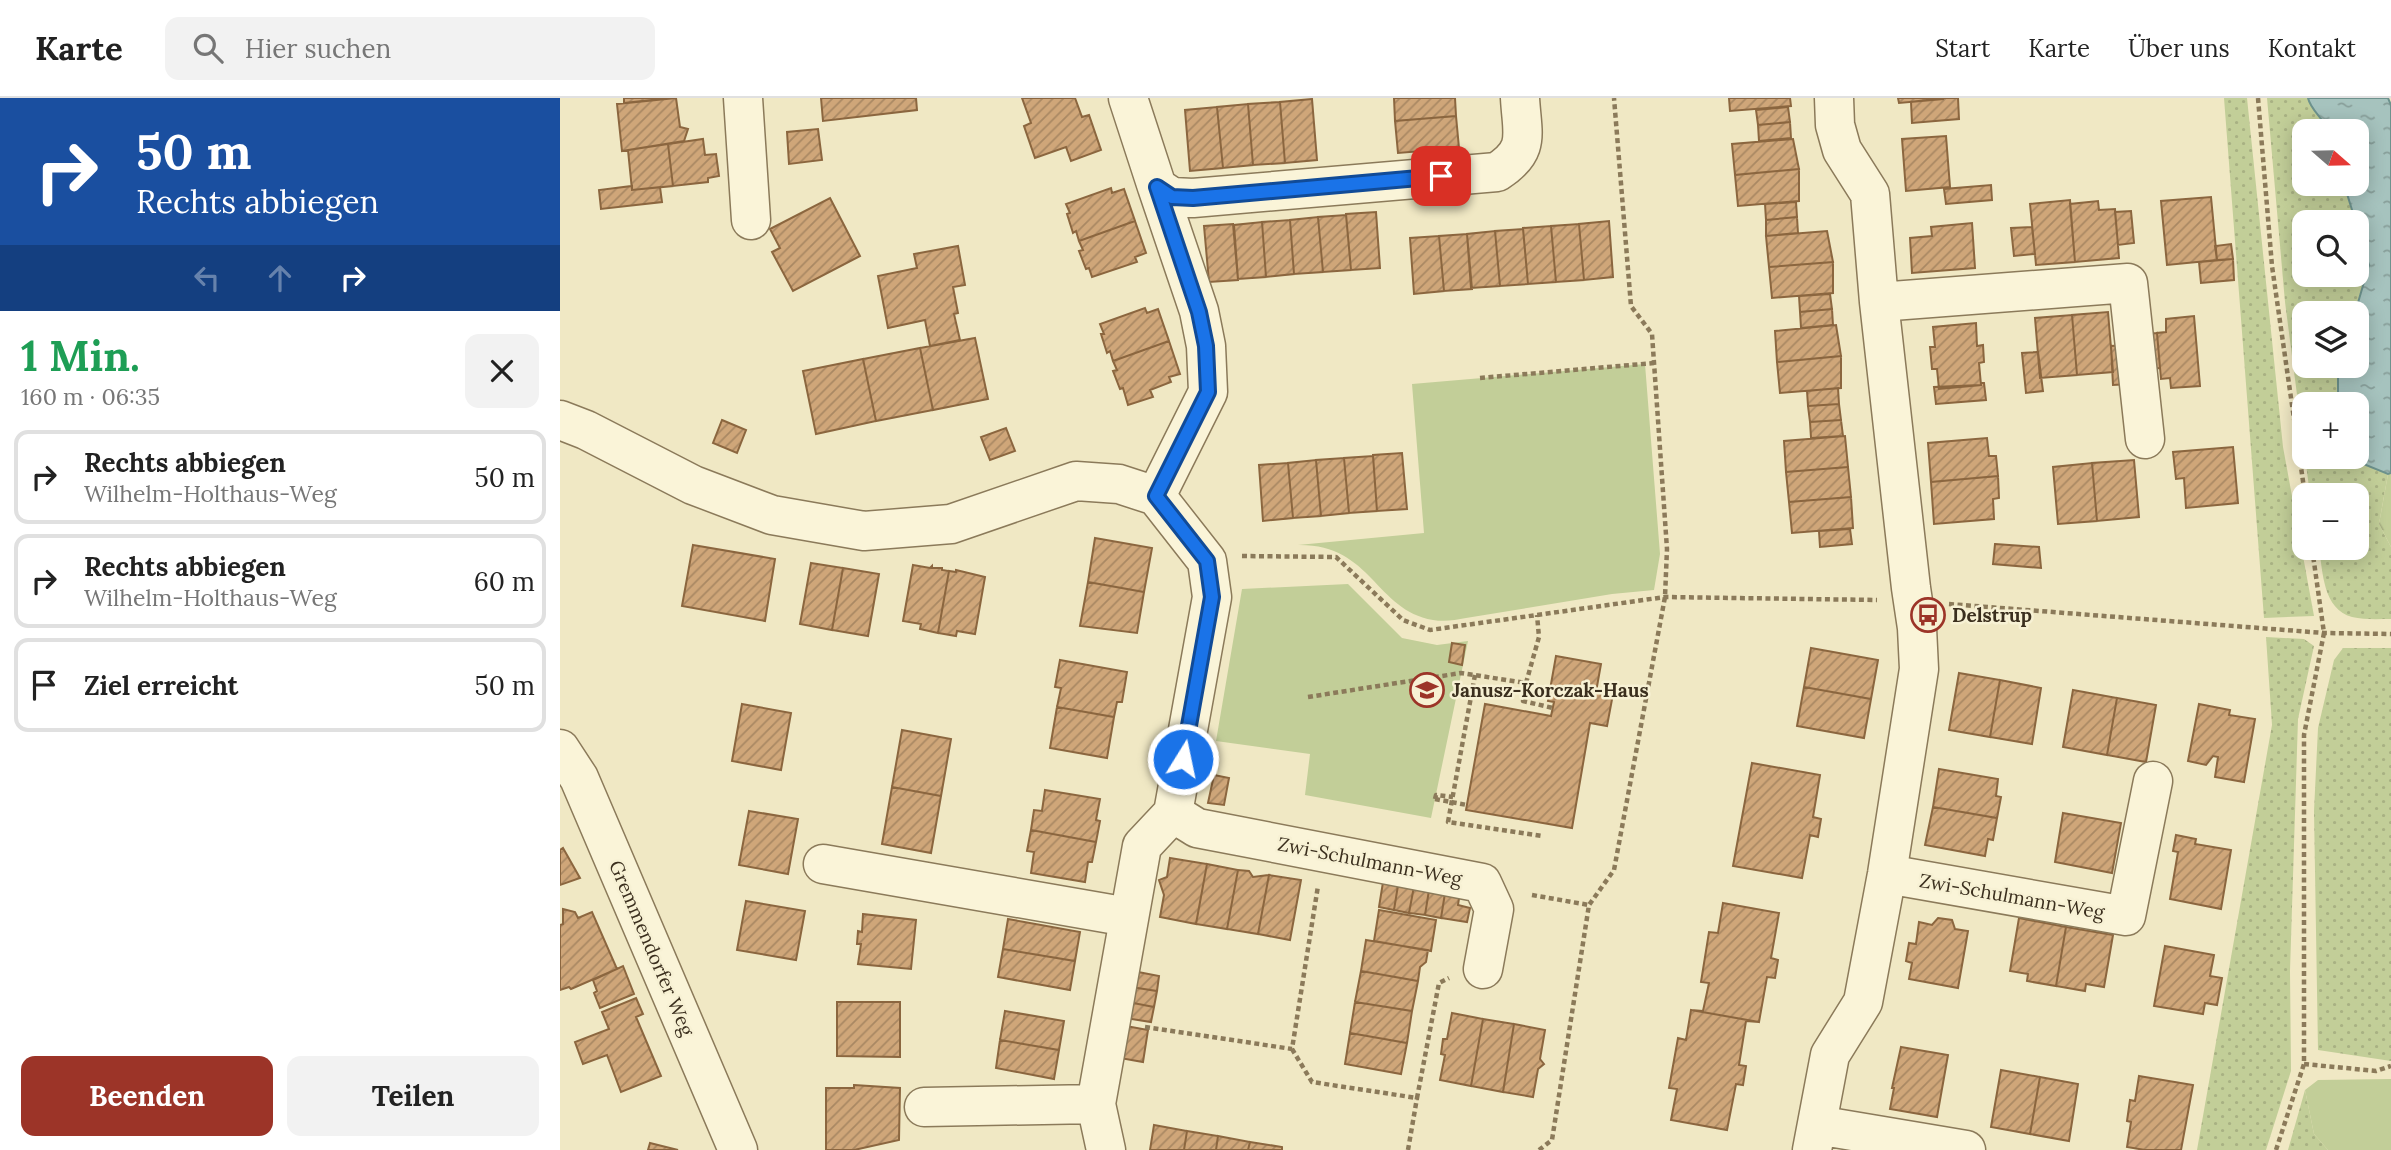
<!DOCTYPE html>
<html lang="de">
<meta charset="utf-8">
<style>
:root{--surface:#fff;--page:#f2f2f2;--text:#222;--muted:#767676;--line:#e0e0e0;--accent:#9c3428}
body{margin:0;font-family:Lora,serif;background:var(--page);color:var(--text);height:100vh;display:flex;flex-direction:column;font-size:26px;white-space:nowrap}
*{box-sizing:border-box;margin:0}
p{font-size:23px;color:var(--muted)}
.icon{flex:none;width:38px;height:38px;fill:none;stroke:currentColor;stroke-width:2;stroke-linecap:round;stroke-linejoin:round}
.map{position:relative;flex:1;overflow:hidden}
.sheet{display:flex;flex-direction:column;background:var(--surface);width:560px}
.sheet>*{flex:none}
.hud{background:#1a4fa0;color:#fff;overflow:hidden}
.needle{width:46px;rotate:110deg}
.controls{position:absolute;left:1732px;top:21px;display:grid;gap:14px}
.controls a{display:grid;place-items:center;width:77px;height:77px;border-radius:14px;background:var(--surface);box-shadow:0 4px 18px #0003;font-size:35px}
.pin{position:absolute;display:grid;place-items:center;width:60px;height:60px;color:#fff;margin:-30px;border-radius:14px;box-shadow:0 4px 10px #0006}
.me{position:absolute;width:77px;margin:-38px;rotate:10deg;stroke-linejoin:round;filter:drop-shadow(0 0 5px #0008)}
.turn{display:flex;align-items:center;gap:24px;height:147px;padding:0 21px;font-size:32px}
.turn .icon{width:91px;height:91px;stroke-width:2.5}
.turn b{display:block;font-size:49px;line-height:60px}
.lanes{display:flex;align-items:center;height:66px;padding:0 21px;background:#0003;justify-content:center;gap:35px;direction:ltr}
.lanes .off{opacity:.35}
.round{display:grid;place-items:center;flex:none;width:74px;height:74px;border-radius:14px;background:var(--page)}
.headline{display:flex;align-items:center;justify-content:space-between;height:119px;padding:0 21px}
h1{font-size:42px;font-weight:700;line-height:52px;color:#1e9e55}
.action{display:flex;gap:14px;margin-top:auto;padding:14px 21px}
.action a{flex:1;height:80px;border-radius:14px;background:var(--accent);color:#fff;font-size:28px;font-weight:700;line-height:80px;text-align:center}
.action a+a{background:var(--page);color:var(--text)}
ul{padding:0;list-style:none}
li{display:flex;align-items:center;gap:21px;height:94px;margin:0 14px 10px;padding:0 7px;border:4px solid var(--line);border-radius:14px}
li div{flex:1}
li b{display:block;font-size:26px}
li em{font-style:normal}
header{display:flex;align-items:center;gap:42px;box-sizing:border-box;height:98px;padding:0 35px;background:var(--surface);border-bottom:2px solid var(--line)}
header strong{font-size:33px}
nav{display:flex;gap:38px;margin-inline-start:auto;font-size:24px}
.search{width:490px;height:63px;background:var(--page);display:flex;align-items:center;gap:18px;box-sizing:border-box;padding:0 24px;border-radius:14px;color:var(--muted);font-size:26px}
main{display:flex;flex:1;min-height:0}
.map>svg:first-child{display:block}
</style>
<header>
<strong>Karte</strong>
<div class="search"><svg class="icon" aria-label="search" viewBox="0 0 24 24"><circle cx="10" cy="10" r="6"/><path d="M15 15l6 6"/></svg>Hier suchen</div>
<nav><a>Start</a><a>Karte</a><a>Über uns</a><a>Kontakt</a></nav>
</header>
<main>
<section class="sheet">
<div class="hud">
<div class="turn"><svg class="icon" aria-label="right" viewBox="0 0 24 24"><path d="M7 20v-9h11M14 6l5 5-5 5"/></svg><div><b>50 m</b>Rechts abbiegen</div></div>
<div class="lanes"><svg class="icon off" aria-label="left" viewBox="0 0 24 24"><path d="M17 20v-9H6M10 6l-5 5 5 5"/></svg><svg class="icon off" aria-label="ahead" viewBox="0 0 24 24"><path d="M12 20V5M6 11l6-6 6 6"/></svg><svg class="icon" aria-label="right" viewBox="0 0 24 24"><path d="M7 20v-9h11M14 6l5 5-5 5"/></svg></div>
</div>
<div class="headline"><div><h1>1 Min.</h1><p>160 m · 06:35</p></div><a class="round"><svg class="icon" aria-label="close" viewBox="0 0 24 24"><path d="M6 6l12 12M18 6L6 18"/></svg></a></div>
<ul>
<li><svg class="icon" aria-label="right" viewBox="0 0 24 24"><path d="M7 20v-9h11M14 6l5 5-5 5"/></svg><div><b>Rechts abbiegen</b><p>Wilhelm-Holthaus-Weg</p></div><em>50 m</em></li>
<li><svg class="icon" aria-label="right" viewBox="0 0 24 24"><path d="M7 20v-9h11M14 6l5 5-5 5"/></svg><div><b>Rechts abbiegen</b><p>Wilhelm-Holthaus-Weg</p></div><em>60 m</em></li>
<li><svg class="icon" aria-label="arrive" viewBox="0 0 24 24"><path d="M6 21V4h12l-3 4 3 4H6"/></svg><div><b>Ziel erreicht</b></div><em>50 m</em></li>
</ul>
<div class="action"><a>Beenden</a><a>Teilen</a></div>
</section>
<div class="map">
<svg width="1831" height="1052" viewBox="0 0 1831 1052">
<defs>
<pattern id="grass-dots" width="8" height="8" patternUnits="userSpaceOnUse" patternTransform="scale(1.75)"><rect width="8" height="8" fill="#c2ce98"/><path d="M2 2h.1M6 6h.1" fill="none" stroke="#a8b183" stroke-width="1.8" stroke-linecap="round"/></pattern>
<pattern id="forest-firs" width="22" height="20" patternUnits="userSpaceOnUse" patternTransform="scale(1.75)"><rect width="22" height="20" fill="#c2ce98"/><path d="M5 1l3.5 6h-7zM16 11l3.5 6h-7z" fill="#a8b183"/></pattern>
<pattern id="water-ripples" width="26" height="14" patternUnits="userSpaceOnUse" patternTransform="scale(1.75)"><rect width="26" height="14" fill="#a6c3be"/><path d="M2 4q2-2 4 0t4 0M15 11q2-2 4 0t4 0" fill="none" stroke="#889f9a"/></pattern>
<pattern id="building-hatch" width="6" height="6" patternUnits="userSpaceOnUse" patternTransform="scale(1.75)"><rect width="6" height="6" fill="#cfa679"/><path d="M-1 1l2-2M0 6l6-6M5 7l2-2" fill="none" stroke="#a98863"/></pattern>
</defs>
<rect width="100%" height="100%" fill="#f0e8c4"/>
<path fill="url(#grass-dots)" d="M1664 0H1687L1723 349 1754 518 1704 520Z
M1707 0H1748C1751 13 1764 20 1768 33H1745V86H1784L1795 124H1745V177H1797V131L1809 167 1795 215H1745V268H1778V306H1745V359H1794L1796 363 1828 376 1819 426 1831 449V521C1819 521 1804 522 1792 519 1763 511 1763 475 1759 450H1797V397H1750L1725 204Z
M1706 539 1744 541 1754 548 1738 621 1730 873 1731 973 1706 1052H1637L1712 627Z
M1783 550H1831V963L1758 952 1754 713 1758 630 1774 562Z
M1745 992 1754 1036 1768 1052H1728Z"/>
<path fill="url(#forest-firs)" d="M1831 375V449L1819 426 1828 376Z"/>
<path fill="#c2ce98" d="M1085 266 1100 456 1094 492 1052 496 906 520C895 522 885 524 873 522 815 512 812 446 738 447L864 435 852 286Z
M788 486 842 540 877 547 908 543 871 720 745 697 750 656 656 643 682 491Z
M1831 981V1052H1768L1754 1036 1745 992 1758 982Z"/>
<path fill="url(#water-ripples)" stroke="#6d928d" stroke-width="2" d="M1748 0H1828L1831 7V375L1828 376 1796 363 1794 359H1797V306H1778V268H1797V215H1795L1809 167 1784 86H1797V33H1768C1764 20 1751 13 1748 0Z"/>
<path fill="url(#building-hatch)" stroke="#8b663f" stroke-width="2" d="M64 0H110L64 5Z
M116 0 120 29 128 31 124 43 62 53 57 6Z
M261 0H356L357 12 263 23Z
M462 0H515L522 19 529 17 541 52 511 63 506 49 475 60 464 28 471 25Z
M834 0H895L896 18 835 23Z
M1169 0H1230L1231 8 1170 13Z
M1338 0H1383V1L1339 5Z
M1383 0H1398L1399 21 1352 25 1351 4Z
M752 1 757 62 725 65 720 4Z
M720 4 725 65 693 67 688 6Z
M688 6 693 67 663 70 657 9Z
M657 9 663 70 630 73 625 12Z
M1228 9 1230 24 1198 27 1196 12Z
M896 18 899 50 838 55 835 23Z
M1230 24 1231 40 1199 43 1198 27Z
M258 31 262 62 229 66 227 34Z
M1386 38 1390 89 1346 93 1342 41Z
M143 41 145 57 156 56 159 78 148 80V84L113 88 108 46Z
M1233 41 1239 71 1175 77 1172 46Z
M108 46 113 88 72 92 68 52Z
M1239 71V103L1178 108 1175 77Z
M1431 87 1432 102 1386 106 1384 91Z
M72 88V92L100 89 102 104 41 111 39 92Z
M551 90 552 95 564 91 575 123 519 143 516 133 513 135 507 116 510 115 506 106Z
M1651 99 1657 162 1607 167 1601 103Z
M270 100 300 158 233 193 212 154 220 150 210 131Z
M1510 102 1515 164 1476 167 1470 106Z
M1538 103 1539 112 1555 111 1559 160 1515 164 1510 106Z
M1236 104 1237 119 1206 122 1205 106Z
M1571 113 1574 145 1558 147 1555 114Z
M816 114 820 170 791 172 786 116Z
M786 117 791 172 763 174 758 119Z
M758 119 763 174 734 176 730 122Z
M1237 119 1238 135 1206 138V122Z
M730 122 734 176 706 179 702 124Z
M575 123 586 155 575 159 577 164 532 179 529 170 526 171 519 153 523 152 519 143Z
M1049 123 1053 179 1024 182 1019 126Z
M702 124 706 179 678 181 674 127Z
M1412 125 1415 170 1352 175 1350 140 1372 138 1371 129Z
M673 126 678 182 649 184 644 128Z
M1019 126 1024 182 996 184 991 128Z
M991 128 996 184 968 186 963 130Z
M1472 129 1475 156 1454 158 1451 130Z
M963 131 968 186 940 188 935 133Z
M935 133 940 188 911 190 907 136Z
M1267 133 1273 164 1209 169 1206 138Z
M907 136 912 191 884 193 879 138Z
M879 138 884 193 854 196 850 140Z
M1671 146 1673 161 1657 162 1655 148Z
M398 148 405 187 393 189 398 215 394 216 400 242 370 248 365 222 328 230 318 178 357 170 354 156Z
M1673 161 1674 182 1641 185 1639 164Z
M1273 164V195L1212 200 1209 169Z
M1270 196 1272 211 1240 214 1239 198Z
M585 210 587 215 598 211 609 243 553 263 550 253 547 255 541 236H544L540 226Z
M1272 211 1273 227 1241 230 1240 214Z
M1548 214 1553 274 1517 277 1512 217Z
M1512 217 1517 277 1480 280 1475 220Z
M1634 218 1640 288 1611 290 1610 280 1601 281 1597 235 1606 234V221Z
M1416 225 1417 248 1423 247 1424 264 1419 265 1421 287 1379 291 1377 271H1372L1370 249H1375L1373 229Z
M1276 227 1281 258 1217 264 1215 233Z
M1597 235 1600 270 1585 271 1582 237Z
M415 240 428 301 373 312 360 250Z
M609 243 620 276 609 279 611 284 590 292 593 299 568 307 563 290 560 291 553 273 557 272 553 263Z
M1567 247 1570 286 1553 287 1551 248Z
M360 250 373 312 316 323 303 261Z
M1478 254 1483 293 1466 295 1462 255Z
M1281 258V290L1220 295 1217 264Z
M303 261 316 323 256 336 243 273Z
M1421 285H1424L1426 302 1376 306 1374 289 1421 287Z
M1278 290 1279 306 1248 308 1247 293Z
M1279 306 1281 322 1250 324 1248 308Z
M162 322 186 332 177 355 153 345Z
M1281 322 1283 338 1251 340 1250 324Z
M446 330 455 353 430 362 421 339Z
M1285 338 1288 369 1226 374 1224 343Z
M1427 340 1429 358H1436L1438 378 1371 384 1368 345Z
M1673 349 1678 405 1626 410 1624 380 1616 381 1613 354Z
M842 355 847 411 817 413 813 357Z
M813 358 817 413 789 415 784 360Z
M784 360 789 415 761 418 756 362Z
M756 362 761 418 733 420 728 365Z
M1574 362 1579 419 1537 423 1532 365Z
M728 365 733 420 703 423 699 367Z
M1532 365 1537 423 1498 426 1493 369Z
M1288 369 1291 399 1229 404 1226 374Z
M1438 378 1439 400 1433 401 1434 421 1374 426 1371 384Z
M1291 399 1293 430 1232 435 1229 404Z
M1290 431 1292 446 1260 449 1259 433Z
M535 440 592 450 584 494 528 484Z
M1435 446 1479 449 1481 470 1433 466Z
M133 447 215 461 205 523 122 508Z
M251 465 283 470 272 532 240 526Z
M353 467 370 470 372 468V470H382V472L389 473 378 535 360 531 361 526 343 523Z
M283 470 319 476 308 538 272 532Z
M396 472 425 479 415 536 397 533 396 538 378 535 389 473 396 474Z
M528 484 584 494 577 535 520 528Z
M892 545 905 547 902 567 889 564Z
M1251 550 1318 562 1311 601 1244 589Z
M996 558 1041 566 1036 594 1053 596 1047 628 1030 625 1012 730 906 712 925 606 991 618 994 604 988 603Z
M500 562 567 574 562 604H557L554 619 497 609 501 590 495 589Z
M1399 575 1440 582 1430 639 1389 632Z
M1440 582 1481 590 1472 646 1430 639Z
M1244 589 1311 601 1304 640 1237 628Z
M1513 592 1557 600 1547 657 1503 649Z
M1557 600 1596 607 1586 664 1547 657Z
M182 606 231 615 221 672 172 663Z
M1639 606 1670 612 1669 617 1695 621 1684 684 1655 679 1658 659 1653 658 1646 667 1628 663Z
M497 609 554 619 547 660 490 650Z
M342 632 391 641 381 698 332 689Z
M1192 665 1260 677 1253 719 1261 721 1258 739 1250 737 1242 780 1173 768Z
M1379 671 1438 681 1436 698 1441 699 1437 720 1373 709Z
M654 677 669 680 664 707 648 705Z
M332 689 381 698 371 755 322 746Z
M485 692 540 701 536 722 540 723 536 744 471 732 474 712 482 713Z
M1373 709 1437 720 1433 742 1428 741 1425 758 1365 747Z
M189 713 238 721 228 776 179 767Z
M1503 715 1561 725 1552 775 1495 764Z
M471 732 536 744 532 764H528L525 784 471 775 474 754 467 753Z
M1616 737 1636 741 1635 746 1671 752 1661 811 1610 801 1618 754 1613 753Z
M3 750 20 780 0 787V752Z
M610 760 647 766 636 826 600 819 604 797 599 782 607 779Z
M647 766 678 772 667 831 636 826Z
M678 772 689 773 693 779 709 777 698 836 667 831Z
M709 777 741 782 730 842 698 836Z
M824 778 839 781 834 812 819 809Z
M839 781 855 783 849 815 834 812Z
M855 783 870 786 865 817 849 815Z
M870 786 886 789 881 820 865 817Z
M886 789 900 794 898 807 910 810 907 824 881 820Z
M186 803 245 813 236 862 177 852Z
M1163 805 1219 815 1211 860 1218 862 1215 880 1207 879 1199 924 1131 912 1143 913 1149 885 1141 884 1149 834 1158 835Z
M3 811 15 814 18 820 32 814 57 871 11 891 9 889 0 892V827L3 826Z
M819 812 876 822 871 853 814 843Z
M303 816 356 822 351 871 298 866 301 846H297L298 833 302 834Z
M1378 820 1392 822 1395 831 1408 833 1398 890 1349 881 1352 865 1346 863 1349 845 1356 846 1359 824 1372 827Z
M1459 820 1506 829 1496 888 1467 883 1468 876 1450 873Z
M448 821 520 834 515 863 443 851Z
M1506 829 1553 837 1544 889 1526 886 1525 893 1496 888Z
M806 842 868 852 866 864 860 869 858 883 801 873Z
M1605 848 1654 857 1650 878 1662 880 1657 907 1645 905 1643 916 1594 908Z
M443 851 515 863 510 892 438 879Z
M63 868 74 896 40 910 34 895 37 893 33 882Z
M573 873 599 878 597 893 571 889Z
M801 873 858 883 852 913 795 904Z
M571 889 597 893 594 909 568 904Z
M76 900 83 916 76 919 101 978 61 994 47 957 23 966 15 944 49 931 42 914Z
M277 904H340V959L277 958Z
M568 904 594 909 591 924 565 920Z
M795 904 852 913 847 945 790 935Z
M1131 912 1199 924 1186 923 1179 967 1186 968 1183 987 1176 986 1167 1032 1111 1022 1117 991 1109 990 1118 940 1126 942Z
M445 913 504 923 499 952 440 942Z
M892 915 923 921 911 988 880 982 885 957 881 956 883 941H887Z
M923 921 954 926 943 994 911 988Z
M954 926 985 932 980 961 984 966 978 971 973 999 943 994Z
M566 928 588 932 583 964 560 960Z
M790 935 847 945 841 976 785 966Z
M440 942 499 952 494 981 436 970Z
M1341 949 1388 957 1377 1019 1330 1011 1334 990H1332Z
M1441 972 1480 979 1470 1036 1431 1029Z
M1579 978 1633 987 1621 1052H1585L1567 1049 1571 1024 1567 1023 1570 1002 1575 1003Z
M1480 979 1518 986 1509 1043 1470 1036Z
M294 987 340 990 339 1042 294 1052H266V990H294Z
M594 1027 627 1033 624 1052H590Z
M627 1033 658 1038 656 1052H624Z
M658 1038 690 1044 688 1052H656Z
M690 1044 722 1049V1052H688Z
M90 1045 118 1052H88Z"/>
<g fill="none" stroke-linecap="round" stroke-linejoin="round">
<g stroke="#8b7a5a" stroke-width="41">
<path id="minor" d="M183 0 191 122
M568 0 597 89 612 99 633 100 937 74C971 52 962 37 960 0
M1319 204 1568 185 1585 341
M0 322 26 332 133 387 212 417 304 433 391 426 516 383 559 386 596 398 647 463 652 499 613 715 582 748 536 1006 546 1052
M596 398 648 294 646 248 639 213 597 89
M0 651 19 680 178 1052
M613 715 637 730 922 785 934 811 923 871
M263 766 568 819
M1327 776 1566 818 1593 683
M364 1009 536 1006
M1257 1027 1406 1052
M1252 1052 1270 957 1303 904 1327 776 1359 571 1357 530 1351 490 1319 204 1310 96 1282 52 1275 27 1274 0"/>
</g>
<path stroke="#8b7a5a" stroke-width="4.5" stroke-dasharray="5 3.5" stroke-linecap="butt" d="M1698 0 1712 168 1745 397
M920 280 1094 265
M682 458 776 459 843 522 870 532 1105 499 1317 502
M1389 506 1764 535 1831 536
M915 577 888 724 982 738
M966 585 979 539 977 517
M748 599 901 575 966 585 963 603 993 610
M875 701 876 697 893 699
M972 797 1029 807
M585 929 732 951 758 788
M732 951 752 984 857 1000 879 885 889 880
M1744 966 1816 973 1831 968
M848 1052 857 1000
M979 1052 992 1042 1029 807 1054 772 1105 499 1107 451 1092 236 1071 208 1054 0
M1716 1052 1744 966V637L1764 535 1752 450"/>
<use href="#minor" stroke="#faf4d8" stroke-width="38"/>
<path stroke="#8b7a5a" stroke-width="4.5" stroke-dasharray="5 3.5" stroke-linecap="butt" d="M875 701 907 707"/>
</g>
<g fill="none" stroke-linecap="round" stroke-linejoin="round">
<g stroke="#114b97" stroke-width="18">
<path id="route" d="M623 661 652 499 647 463 596 398 648 294 646 248 639 214 597 89 612 99 633 100 881 78"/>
</g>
<use href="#route" stroke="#1a73e8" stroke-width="12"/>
</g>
<defs>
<g id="bus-ring" transform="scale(1.75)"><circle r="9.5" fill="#f7f1d4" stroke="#9c3428" stroke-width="1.5"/><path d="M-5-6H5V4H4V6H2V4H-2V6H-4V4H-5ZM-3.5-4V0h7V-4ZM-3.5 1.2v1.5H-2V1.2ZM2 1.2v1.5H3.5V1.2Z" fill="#9c3428"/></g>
<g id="school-ring" transform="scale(1.75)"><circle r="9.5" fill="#f7f1d4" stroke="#9c3428" stroke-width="1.5"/><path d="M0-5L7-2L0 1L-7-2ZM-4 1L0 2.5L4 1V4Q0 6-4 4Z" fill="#9c3428"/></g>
</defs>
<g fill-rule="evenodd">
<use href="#bus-ring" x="1368" y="517"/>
<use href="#school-ring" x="867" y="592"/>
</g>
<g text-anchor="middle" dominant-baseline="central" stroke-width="5" stroke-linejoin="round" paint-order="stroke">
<g font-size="19" font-weight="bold" fill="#3b2f1e" stroke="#f7f1d4" text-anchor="start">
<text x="1392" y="517">Delstrup</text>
<text x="892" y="592">Janusz-Korczak-Haus</text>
</g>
<g font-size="19" fill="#3b2f1e" stroke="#f7f1d4">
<text transform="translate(810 763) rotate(11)">Zwi-Schulmann-Weg</text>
<text transform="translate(1452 798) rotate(10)">Zwi-Schulmann-Weg</text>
<text transform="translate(92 850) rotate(67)">Gremmendorfer Weg</text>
</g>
</g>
</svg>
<div class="controls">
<a><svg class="needle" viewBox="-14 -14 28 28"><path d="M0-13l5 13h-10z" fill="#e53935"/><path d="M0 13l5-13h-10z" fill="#767676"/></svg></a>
<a><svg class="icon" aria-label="search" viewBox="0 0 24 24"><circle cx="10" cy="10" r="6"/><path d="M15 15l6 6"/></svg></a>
<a><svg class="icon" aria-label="layers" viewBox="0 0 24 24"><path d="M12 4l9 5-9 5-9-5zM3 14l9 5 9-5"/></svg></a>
<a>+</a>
<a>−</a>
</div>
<div class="pin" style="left:881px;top:78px;background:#d93025"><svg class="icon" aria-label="arrive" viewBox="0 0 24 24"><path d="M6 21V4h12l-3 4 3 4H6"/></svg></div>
<svg class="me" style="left:623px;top:661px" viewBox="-20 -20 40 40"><circle r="17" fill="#1a73e8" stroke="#fff" stroke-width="3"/><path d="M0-11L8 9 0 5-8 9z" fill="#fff"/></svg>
</div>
</main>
